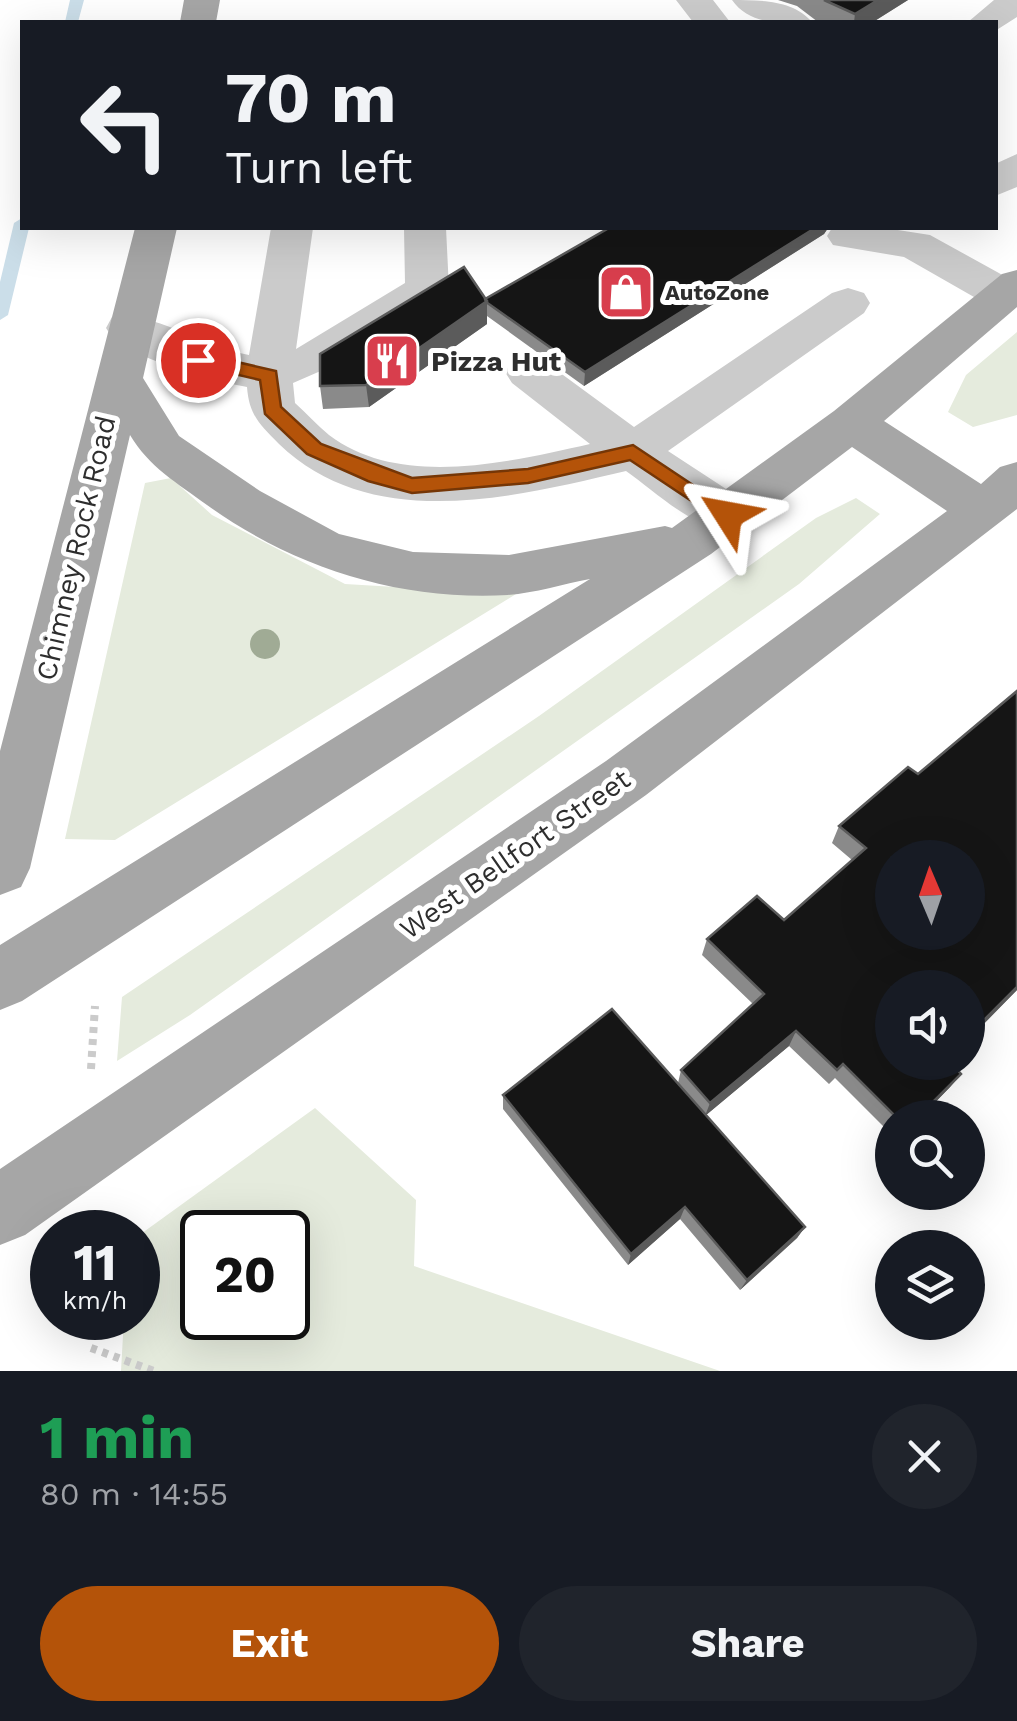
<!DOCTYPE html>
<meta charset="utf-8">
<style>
:root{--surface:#171b24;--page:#20242c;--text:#f1f3f6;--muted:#9ea1a6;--accent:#b45309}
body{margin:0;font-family:"Work Sans",sans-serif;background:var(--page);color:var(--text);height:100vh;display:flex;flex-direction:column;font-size:38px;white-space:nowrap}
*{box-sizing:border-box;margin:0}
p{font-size:32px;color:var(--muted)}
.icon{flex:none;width:55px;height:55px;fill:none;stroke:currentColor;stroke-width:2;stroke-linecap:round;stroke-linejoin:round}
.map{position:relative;height:1371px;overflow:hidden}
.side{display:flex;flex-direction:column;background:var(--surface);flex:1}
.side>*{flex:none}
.banner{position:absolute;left:20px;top:20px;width:978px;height:210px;border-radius:0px;box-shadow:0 10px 40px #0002;background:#171b24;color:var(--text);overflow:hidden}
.needle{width:65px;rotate:358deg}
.controls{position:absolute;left:875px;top:840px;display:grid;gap:20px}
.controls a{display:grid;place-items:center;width:110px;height:110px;border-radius:50%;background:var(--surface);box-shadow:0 10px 40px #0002;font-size:50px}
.speed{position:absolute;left:30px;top:1210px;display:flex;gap:20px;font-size:50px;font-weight:700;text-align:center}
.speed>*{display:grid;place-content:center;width:130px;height:130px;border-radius:50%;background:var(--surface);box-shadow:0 10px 40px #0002;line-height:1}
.speed small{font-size:25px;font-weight:400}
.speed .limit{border:5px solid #111;border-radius:15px;background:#fff;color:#111}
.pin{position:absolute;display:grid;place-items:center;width:85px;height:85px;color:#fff;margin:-42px;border:5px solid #fff;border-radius:50%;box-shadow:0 2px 10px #0007}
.me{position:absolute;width:110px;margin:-55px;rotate:304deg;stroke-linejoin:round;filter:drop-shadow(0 0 8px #0008)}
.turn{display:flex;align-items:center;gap:35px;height:210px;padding:0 40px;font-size:45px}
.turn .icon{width:130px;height:130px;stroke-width:2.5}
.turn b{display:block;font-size:70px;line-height:85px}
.round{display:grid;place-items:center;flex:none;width:105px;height:105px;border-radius:52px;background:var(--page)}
.headline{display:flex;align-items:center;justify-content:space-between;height:170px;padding:0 40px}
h1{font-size:60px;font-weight:700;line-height:75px;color:#1e9e55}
.primary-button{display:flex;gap:20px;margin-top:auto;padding:20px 40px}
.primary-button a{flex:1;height:115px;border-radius:60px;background:var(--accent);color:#fff;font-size:40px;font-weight:700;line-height:115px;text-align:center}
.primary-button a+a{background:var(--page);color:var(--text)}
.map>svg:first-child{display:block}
</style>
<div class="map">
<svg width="1017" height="1371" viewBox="0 0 1017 1371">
<rect width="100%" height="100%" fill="#fff"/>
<path fill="#e5ebdd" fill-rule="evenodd" d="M1017 332V415L973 427 948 412 966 375Z
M171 478 212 515 345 584 516 594 115 840 65 839 145 483Z
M856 498 880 514 799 584 190 1015 117 1061 122 997 539 716 816 518Z
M315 1108 416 1200 414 1266 720 1371H121L124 1318H138V1236ZM202 1232H288V1318H202Z"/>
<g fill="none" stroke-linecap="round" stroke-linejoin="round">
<path fill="#cbdee9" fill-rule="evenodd" d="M70 0H84L78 22H65Z
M22 218V228H29L8 315 0 320V282L14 223Z"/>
<path stroke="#cbcbcb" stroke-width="8" stroke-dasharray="6 6" stroke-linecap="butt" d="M91 1069 95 1006
M91 1348 154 1371"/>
<path fill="#cbcbcb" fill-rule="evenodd" d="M676 0H713L730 22H693Z
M732 0C760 0 794 0 812 22 785 24 750 26 732 0Z
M994 0H1017V17L995 31V22H968Z
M1017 154V187L995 196V164Z
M271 228H313L296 349 405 283 404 228H446L449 289 443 299 362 353 293 383 295 403C306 413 317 425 329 435 400 489 510 462 590 444L512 383 505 372 512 361 528 356 544 361 634 427 832 293 848 288 864 293 870 303 864 313 668 451 746 502 753 515 746 528C705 541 659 494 626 471 515 497 372 534 279 444 260 425 249 415 247 387 211 380 125 359 106 328L112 317C145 308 209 348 249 355Z
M832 228H885L930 235 1017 283V306L1004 309 988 305 904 257 833 245 827 236Z"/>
<path fill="#a6a6a6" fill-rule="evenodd" d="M184 0H220L216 22H180Z
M135 228H177L143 378 179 436 260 491 339 534 413 552 509 555 665 526 672 528 834 411 1002 274 1017 270V307L884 421 981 484 1000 467 1017 462V509L646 795 25 1235 0 1245V1169L606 761 947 511 852 447 711 554 22 1001 0 1010V945L590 579C563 584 535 593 508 595 399 601 295 568 207 505 177 483 149 467 130 435L30 868 21 887 0 895V751Z"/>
</g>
<circle fill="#a0ab95" cx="265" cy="644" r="15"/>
<path fill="#8a8a8a" d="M778 0H908L873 22H818L797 6Z
M609 228H828L824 234 584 386 487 316V324L369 407 323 409 320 386 485 299Z
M1017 691V990L968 1040V988L892 1062 961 1074 950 1087 920 1118H892V1135L835 1078 829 1084 789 1046 706 1115 805 1227 797 1238 740 1290 680 1219 628 1265 503 1109V1095L678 1083 681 1070 753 1004 702 955 707 939 784 920 852 860 832 843 839 826 918 774Z"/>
<path fill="#5b5b5b" d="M878 0H908L873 22H854L855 14Z
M815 228H828L824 234 584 386 585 372Z
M487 301V324L369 407 366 385Z
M1017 987V990L968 1040V1036Z
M796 1031 789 1046 705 1116 710 1103Z
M961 1074 950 1087 920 1118H917Z
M685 1207 680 1219 628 1265 631 1254Z
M805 1227 797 1238 740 1290 747 1280Z"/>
<path fill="#151515" stroke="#5b5b5b" stroke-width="2.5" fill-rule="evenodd" d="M824 0H878L855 14Z
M609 228H815L585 372 486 302 485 299Z
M464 267 487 301 366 385 320 386V354Z
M1017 691V987L968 1036V988H892V1062H950L961 1074 917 1118H897L843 1064 837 1070 796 1031 710 1103 681 1070 764 994 707 939 757 896 784 920 866 848 839 826 908 767 918 774ZM892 858H968V932H892Z
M612 1009 805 1227 747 1280 685 1207 631 1254 503 1095Z"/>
<path fill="#b45309" stroke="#753606" stroke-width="2.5" d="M198 353 276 371 281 407 321 444 412 478 528 469 633 445 738 515 728 523 720 520 630 460 528 483 412 493 368 481 307 454 265 414 260 380 191 364 189 360Z"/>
<defs>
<g id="shop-square" transform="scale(2.875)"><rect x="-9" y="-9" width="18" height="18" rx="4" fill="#d83e4d" stroke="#fff"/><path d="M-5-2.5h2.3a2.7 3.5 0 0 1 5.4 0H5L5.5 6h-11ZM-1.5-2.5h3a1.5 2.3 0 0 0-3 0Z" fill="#fff"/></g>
<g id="restaurant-square" transform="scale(2.875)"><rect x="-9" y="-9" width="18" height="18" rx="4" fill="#d83e4d" stroke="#fff"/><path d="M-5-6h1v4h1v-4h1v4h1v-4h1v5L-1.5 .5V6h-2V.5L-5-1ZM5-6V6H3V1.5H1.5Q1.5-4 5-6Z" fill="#fff"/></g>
</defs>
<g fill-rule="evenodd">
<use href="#shop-square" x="626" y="292"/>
<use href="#restaurant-square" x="392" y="361"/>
</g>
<g text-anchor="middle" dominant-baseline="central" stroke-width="10" stroke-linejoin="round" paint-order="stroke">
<g font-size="22" font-weight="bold" fill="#2e2e2e" stroke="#fff" text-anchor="start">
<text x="665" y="292">AutoZone</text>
</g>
<g font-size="28" font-weight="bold" fill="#2e2e2e" stroke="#fff" text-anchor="start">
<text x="431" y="361">Pizza Hut</text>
</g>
<g font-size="28" fill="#2e2e2e" stroke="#fff">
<text transform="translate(76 548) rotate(-77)">Chimney Rock Road</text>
<text transform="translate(515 854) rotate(-35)">West Bellfort Street</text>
</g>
</g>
</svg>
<div class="controls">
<a><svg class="needle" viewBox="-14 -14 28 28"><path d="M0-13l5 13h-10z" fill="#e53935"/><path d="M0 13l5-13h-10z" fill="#9ea1a6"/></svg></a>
<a><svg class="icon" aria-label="sound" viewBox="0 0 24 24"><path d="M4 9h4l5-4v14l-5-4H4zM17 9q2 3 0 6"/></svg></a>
<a><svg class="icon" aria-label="search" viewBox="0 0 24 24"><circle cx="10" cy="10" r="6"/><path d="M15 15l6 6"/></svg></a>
<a><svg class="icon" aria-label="layers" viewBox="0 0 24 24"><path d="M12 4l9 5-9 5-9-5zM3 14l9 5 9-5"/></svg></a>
</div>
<div class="speed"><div>11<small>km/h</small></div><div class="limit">20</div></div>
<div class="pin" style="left:198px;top:360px;background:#d93025"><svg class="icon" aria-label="arrive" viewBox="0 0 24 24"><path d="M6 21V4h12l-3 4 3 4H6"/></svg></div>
<svg class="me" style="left:728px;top:515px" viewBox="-20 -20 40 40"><path d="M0-17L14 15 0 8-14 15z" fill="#b45309" stroke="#fff" stroke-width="4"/></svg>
<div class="banner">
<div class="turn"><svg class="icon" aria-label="left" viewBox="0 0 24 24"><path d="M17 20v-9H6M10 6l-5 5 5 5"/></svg><div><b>70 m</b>Turn left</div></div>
</div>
</div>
<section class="side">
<div class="headline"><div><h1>1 min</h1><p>80 m · 14:55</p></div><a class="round"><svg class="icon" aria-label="close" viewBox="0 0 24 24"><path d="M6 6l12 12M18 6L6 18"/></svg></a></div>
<div class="primary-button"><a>Exit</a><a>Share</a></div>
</section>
